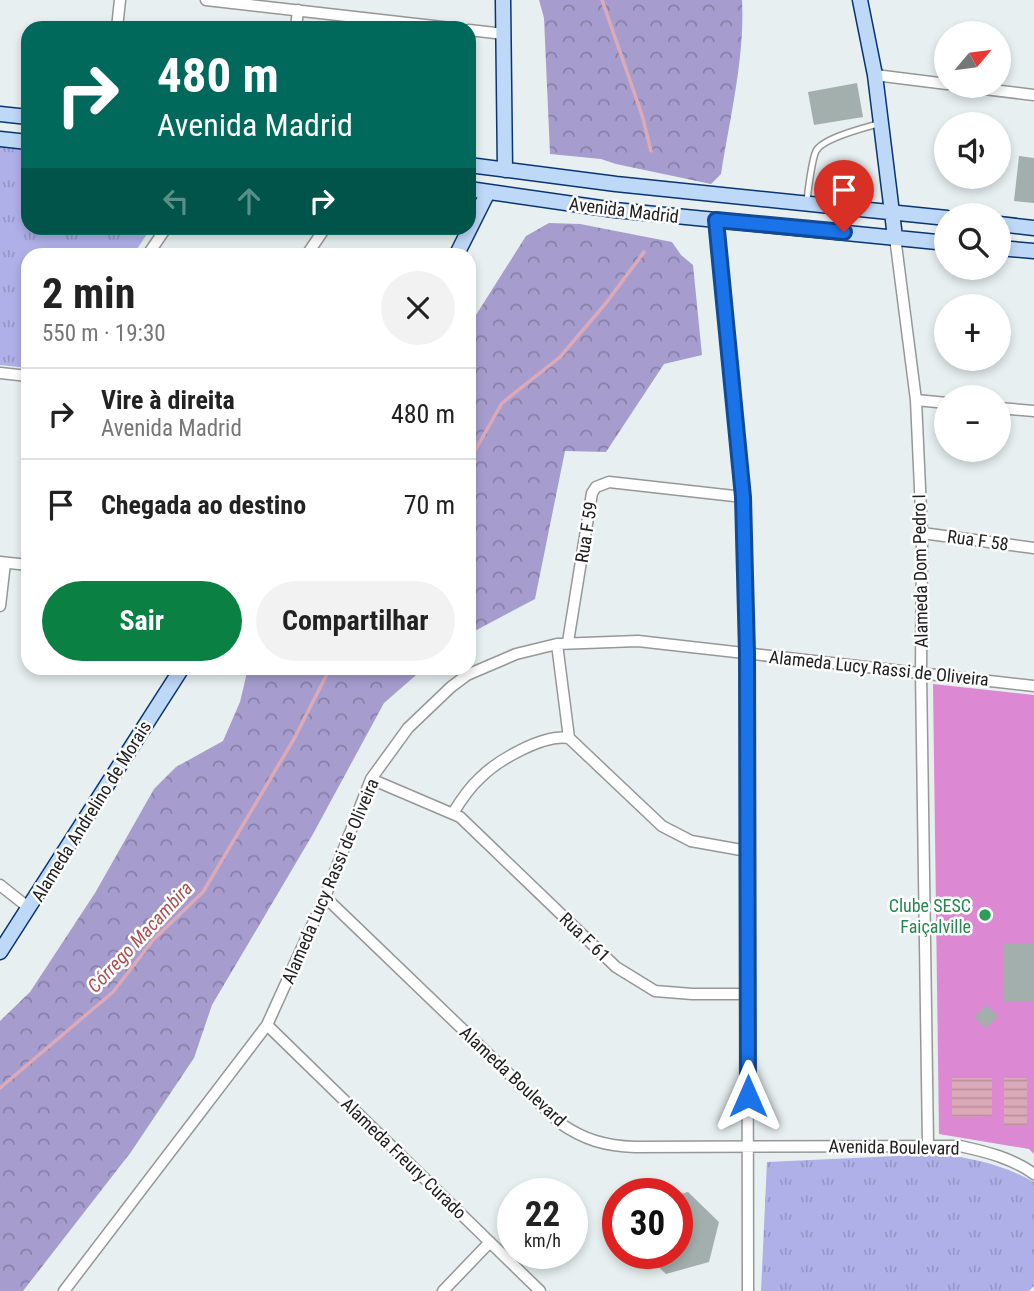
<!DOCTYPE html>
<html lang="pt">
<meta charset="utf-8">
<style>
:root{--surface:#fff;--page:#f2f2f2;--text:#222;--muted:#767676;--line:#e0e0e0;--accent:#0b8043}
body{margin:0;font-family:"Roboto Condensed",sans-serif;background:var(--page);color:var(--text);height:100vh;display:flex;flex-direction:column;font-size:26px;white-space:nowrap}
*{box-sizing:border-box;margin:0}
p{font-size:23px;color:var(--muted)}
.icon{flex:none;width:38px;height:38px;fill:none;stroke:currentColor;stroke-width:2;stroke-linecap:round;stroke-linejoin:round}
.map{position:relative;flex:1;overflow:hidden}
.side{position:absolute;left:21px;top:248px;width:455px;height:427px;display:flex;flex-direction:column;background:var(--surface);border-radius:21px;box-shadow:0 4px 10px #0003}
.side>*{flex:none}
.hud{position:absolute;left:21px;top:21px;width:455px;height:214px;border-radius:21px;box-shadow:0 4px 10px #0003;background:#00695c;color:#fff;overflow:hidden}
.needle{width:46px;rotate:61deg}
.fabs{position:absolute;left:934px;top:21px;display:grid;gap:14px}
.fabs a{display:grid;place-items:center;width:77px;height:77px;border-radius:50%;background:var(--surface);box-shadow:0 4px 10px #0003;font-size:35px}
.speed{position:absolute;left:497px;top:1178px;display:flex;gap:14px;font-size:35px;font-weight:700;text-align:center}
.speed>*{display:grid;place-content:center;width:91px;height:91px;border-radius:50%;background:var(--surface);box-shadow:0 4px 10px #0003;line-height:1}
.speed small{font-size:18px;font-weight:400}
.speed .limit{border:10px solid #d22;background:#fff;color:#111}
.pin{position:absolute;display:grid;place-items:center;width:60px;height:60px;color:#fff;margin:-72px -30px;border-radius:50% 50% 50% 0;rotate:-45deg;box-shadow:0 0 7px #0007}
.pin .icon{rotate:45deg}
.me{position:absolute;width:77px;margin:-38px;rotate:0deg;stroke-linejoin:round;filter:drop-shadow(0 0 5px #0008)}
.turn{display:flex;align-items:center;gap:24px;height:147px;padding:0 21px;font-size:32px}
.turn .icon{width:91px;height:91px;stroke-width:2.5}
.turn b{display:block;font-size:49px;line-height:60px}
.lanes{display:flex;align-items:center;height:66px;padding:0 21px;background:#0003;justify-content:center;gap:35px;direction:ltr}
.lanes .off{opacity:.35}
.round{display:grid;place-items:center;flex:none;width:74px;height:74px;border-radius:37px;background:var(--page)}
.summary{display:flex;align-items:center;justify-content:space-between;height:119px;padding:0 21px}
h1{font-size:42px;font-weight:700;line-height:52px}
.button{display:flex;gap:14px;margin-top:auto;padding:14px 21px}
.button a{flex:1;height:80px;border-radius:42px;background:var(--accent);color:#fff;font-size:28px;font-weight:700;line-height:80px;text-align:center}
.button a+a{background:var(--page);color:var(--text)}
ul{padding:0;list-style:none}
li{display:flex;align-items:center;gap:21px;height:91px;padding:0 21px;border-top:2px solid var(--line)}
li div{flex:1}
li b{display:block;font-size:26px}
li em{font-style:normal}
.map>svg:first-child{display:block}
</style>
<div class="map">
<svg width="1034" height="1291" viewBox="0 0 1034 1291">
<defs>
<pattern id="grass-tufts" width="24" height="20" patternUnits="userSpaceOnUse" patternTransform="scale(1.75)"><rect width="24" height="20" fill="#afb0e8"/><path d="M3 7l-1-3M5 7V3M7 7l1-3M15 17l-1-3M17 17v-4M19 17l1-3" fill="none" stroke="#9697c7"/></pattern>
<pattern id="forest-crowns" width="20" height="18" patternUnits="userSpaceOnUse" patternTransform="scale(1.75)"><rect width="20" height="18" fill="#a69dce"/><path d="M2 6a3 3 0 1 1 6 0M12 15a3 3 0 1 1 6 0" fill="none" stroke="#8780a7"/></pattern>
<pattern id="water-rules" width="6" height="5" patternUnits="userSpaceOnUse" patternTransform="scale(1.75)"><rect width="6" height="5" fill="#dca9b8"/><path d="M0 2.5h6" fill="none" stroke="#bc919e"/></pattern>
</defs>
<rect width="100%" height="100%" fill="#e7eff0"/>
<path fill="url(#grass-tufts)" d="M0 146 28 149V228H151L133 255 28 256V368L0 365Z
M941 1154C975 1159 1004 1165 1034 1182V1286L1029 1291H761L767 1162Z"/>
<path fill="url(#forest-crowns)" d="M539 0H742C745 57 730 117 721 174L711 184 616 164 601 159 550 154 544 18Z
M549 223 580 224 672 242 681 255 693 265 702 355 664 364 606 452 565 451 535 599 469 634V326L526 236Z
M248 668 423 669 384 703 313 834 212 1005 194 1058 131 1152 23 1291H0V1021L30 992 95 893 154 789 176 767 223 741 240 702Z"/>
<path fill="#dc88d3" d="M933 684 1034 695V1154L1029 1149 939 1134Z"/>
<path fill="url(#water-rules)" d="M952 1078H992V1116L952 1117Z
M1004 1078H1027V1125H1004Z"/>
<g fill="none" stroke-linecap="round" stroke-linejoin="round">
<path stroke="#dca9b8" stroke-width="3.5" d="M602 0 642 115 651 151
M469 461 502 403 560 357 606 303 644 252
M0 1088 113 992 153 940 203 892 294 739 330 668"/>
</g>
<path fill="#a2afad" d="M857 83 863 117 814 125 808 92Z
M1019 156 1034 158V203L1014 201Z
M1004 944H1034V1002L1004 1001Z
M986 1005 998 1016 986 1028 974 1017Z
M688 1192 719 1222 709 1262 666 1274 644 1253H677V1195Z"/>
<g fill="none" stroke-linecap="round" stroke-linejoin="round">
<g stroke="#979797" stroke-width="8">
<path id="lane" d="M807 201C808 191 812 159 816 151 823 138 864 128 878 124"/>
</g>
<g stroke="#979797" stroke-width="13">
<path id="street" d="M206 0 451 28
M117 28 120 0
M296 28 298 10
M469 30 504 34
M875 75 947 84
M959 86 1034 95
M716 220 743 497 747 653 748 1291
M895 237 916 400 922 533 921 673 928 1145
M147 256 166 228
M306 256 325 228
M0 373 28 376
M916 400 947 403
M999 408 1034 411
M922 533 1034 548
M0 562 28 565
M0 606 5 563
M568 642 592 493 596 487 609 482 743 497
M557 644 569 738
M371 779 460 817 616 967 655 991 692 994H748
M453 813C461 800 469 788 480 778 498 760 543 734 569 738L662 826 691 841 747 851
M0 885 29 908
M325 897 560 1123C584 1140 606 1146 635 1147L960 1146C987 1152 1012 1158 1034 1174
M267 1025 540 1291
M64 1291 267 1025 325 897 371 779 408 728 451 687 467 675 516 654 557 644 638 641 1034 686
M443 1291 490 1242"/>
</g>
<g stroke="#093574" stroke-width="17">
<path id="secondary" d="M503 0 505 170
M860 0 875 75 895 237
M0 114 28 117
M0 139 28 142
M469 165 616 184 947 218
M469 189 615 210 947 243
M999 224 1034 228
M999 248 1034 251
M456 256 488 192
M0 952 182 668"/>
</g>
<use href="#lane" stroke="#fff" stroke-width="5"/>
<use href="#street" stroke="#fff" stroke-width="10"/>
<use href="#secondary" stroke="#bed8f7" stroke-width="14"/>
</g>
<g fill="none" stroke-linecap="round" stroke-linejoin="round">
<g stroke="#114b97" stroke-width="18">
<path id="route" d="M748 1096 747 653 743 497 716 220 844 232"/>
</g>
<use href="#route" stroke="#1a73e8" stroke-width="12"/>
</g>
<circle fill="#2e9e5b" stroke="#fff" stroke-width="2.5" cx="985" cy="915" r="7"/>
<g text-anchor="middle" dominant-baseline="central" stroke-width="5" stroke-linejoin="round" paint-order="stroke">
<g font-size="18" fill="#202020" stroke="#fff">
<text transform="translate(624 210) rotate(7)">Avenida Madrid</text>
<text transform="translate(586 532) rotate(-81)">Rua F 59</text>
<text transform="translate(978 540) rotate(8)">Rua F 58</text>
<text transform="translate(920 571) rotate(-91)">Alameda Dom Pedro I</text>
<text transform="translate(879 668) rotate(6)">Alameda Lucy Rassi de Oliveira</text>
<text transform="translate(91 811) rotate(-58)">Alameda Andrelino de Morais</text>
<text transform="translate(330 881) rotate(-67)">Alameda Lucy Rassi de Oliveira</text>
<text transform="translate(585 937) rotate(44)">Rua F 61</text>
<text transform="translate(513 1076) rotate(43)">Alameda Boulevard</text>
<text transform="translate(894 1147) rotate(1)">Avenida Boulevard</text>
<text transform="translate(404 1158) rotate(44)">Alameda Freury Curado</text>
</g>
<g font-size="18" fill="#27864d" stroke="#fff" text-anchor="end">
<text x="971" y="905">Clube SESC<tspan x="971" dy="21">Faiçalville</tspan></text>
</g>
<g font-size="19" font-style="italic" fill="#ac4f51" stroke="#fff">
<text transform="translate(140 937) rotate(-47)">Córrego Macambira</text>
</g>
</g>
</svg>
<div class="fabs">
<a><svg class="needle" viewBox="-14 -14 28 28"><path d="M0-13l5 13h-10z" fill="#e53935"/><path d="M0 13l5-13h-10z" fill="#767676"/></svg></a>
<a><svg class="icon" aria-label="sound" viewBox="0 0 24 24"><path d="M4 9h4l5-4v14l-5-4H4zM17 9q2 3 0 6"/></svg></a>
<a><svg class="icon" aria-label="search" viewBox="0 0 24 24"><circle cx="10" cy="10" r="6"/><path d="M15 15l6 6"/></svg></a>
<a>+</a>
<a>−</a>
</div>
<div class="speed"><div>22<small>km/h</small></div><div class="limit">30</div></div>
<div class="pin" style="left:844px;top:232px;background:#d93025"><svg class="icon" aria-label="arrive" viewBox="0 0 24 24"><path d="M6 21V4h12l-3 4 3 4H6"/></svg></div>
<svg class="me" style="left:748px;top:1096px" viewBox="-20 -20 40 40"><path d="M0-17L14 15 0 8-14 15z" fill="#1a73e8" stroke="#fff" stroke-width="4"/></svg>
<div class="hud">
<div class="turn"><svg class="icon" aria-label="right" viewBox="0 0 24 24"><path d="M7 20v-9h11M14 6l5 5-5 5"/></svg><div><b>480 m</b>Avenida Madrid</div></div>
<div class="lanes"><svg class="icon off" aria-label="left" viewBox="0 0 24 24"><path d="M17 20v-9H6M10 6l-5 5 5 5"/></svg><svg class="icon off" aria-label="ahead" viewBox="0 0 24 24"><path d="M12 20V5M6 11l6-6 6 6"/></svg><svg class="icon" aria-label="right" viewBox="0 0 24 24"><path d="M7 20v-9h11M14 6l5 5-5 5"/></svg></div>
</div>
<section class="side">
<div class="summary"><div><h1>2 min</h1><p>550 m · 19:30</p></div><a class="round"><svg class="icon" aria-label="close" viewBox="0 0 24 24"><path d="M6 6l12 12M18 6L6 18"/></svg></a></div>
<ul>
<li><svg class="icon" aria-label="right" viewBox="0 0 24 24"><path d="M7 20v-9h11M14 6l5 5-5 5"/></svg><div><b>Vire à direita</b><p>Avenida Madrid</p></div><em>480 m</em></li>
<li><svg class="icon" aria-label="arrive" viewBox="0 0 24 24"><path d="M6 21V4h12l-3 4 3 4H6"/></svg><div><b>Chegada ao destino</b></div><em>70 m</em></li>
</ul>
<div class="button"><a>Sair</a><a>Compartilhar</a></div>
</section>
</div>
